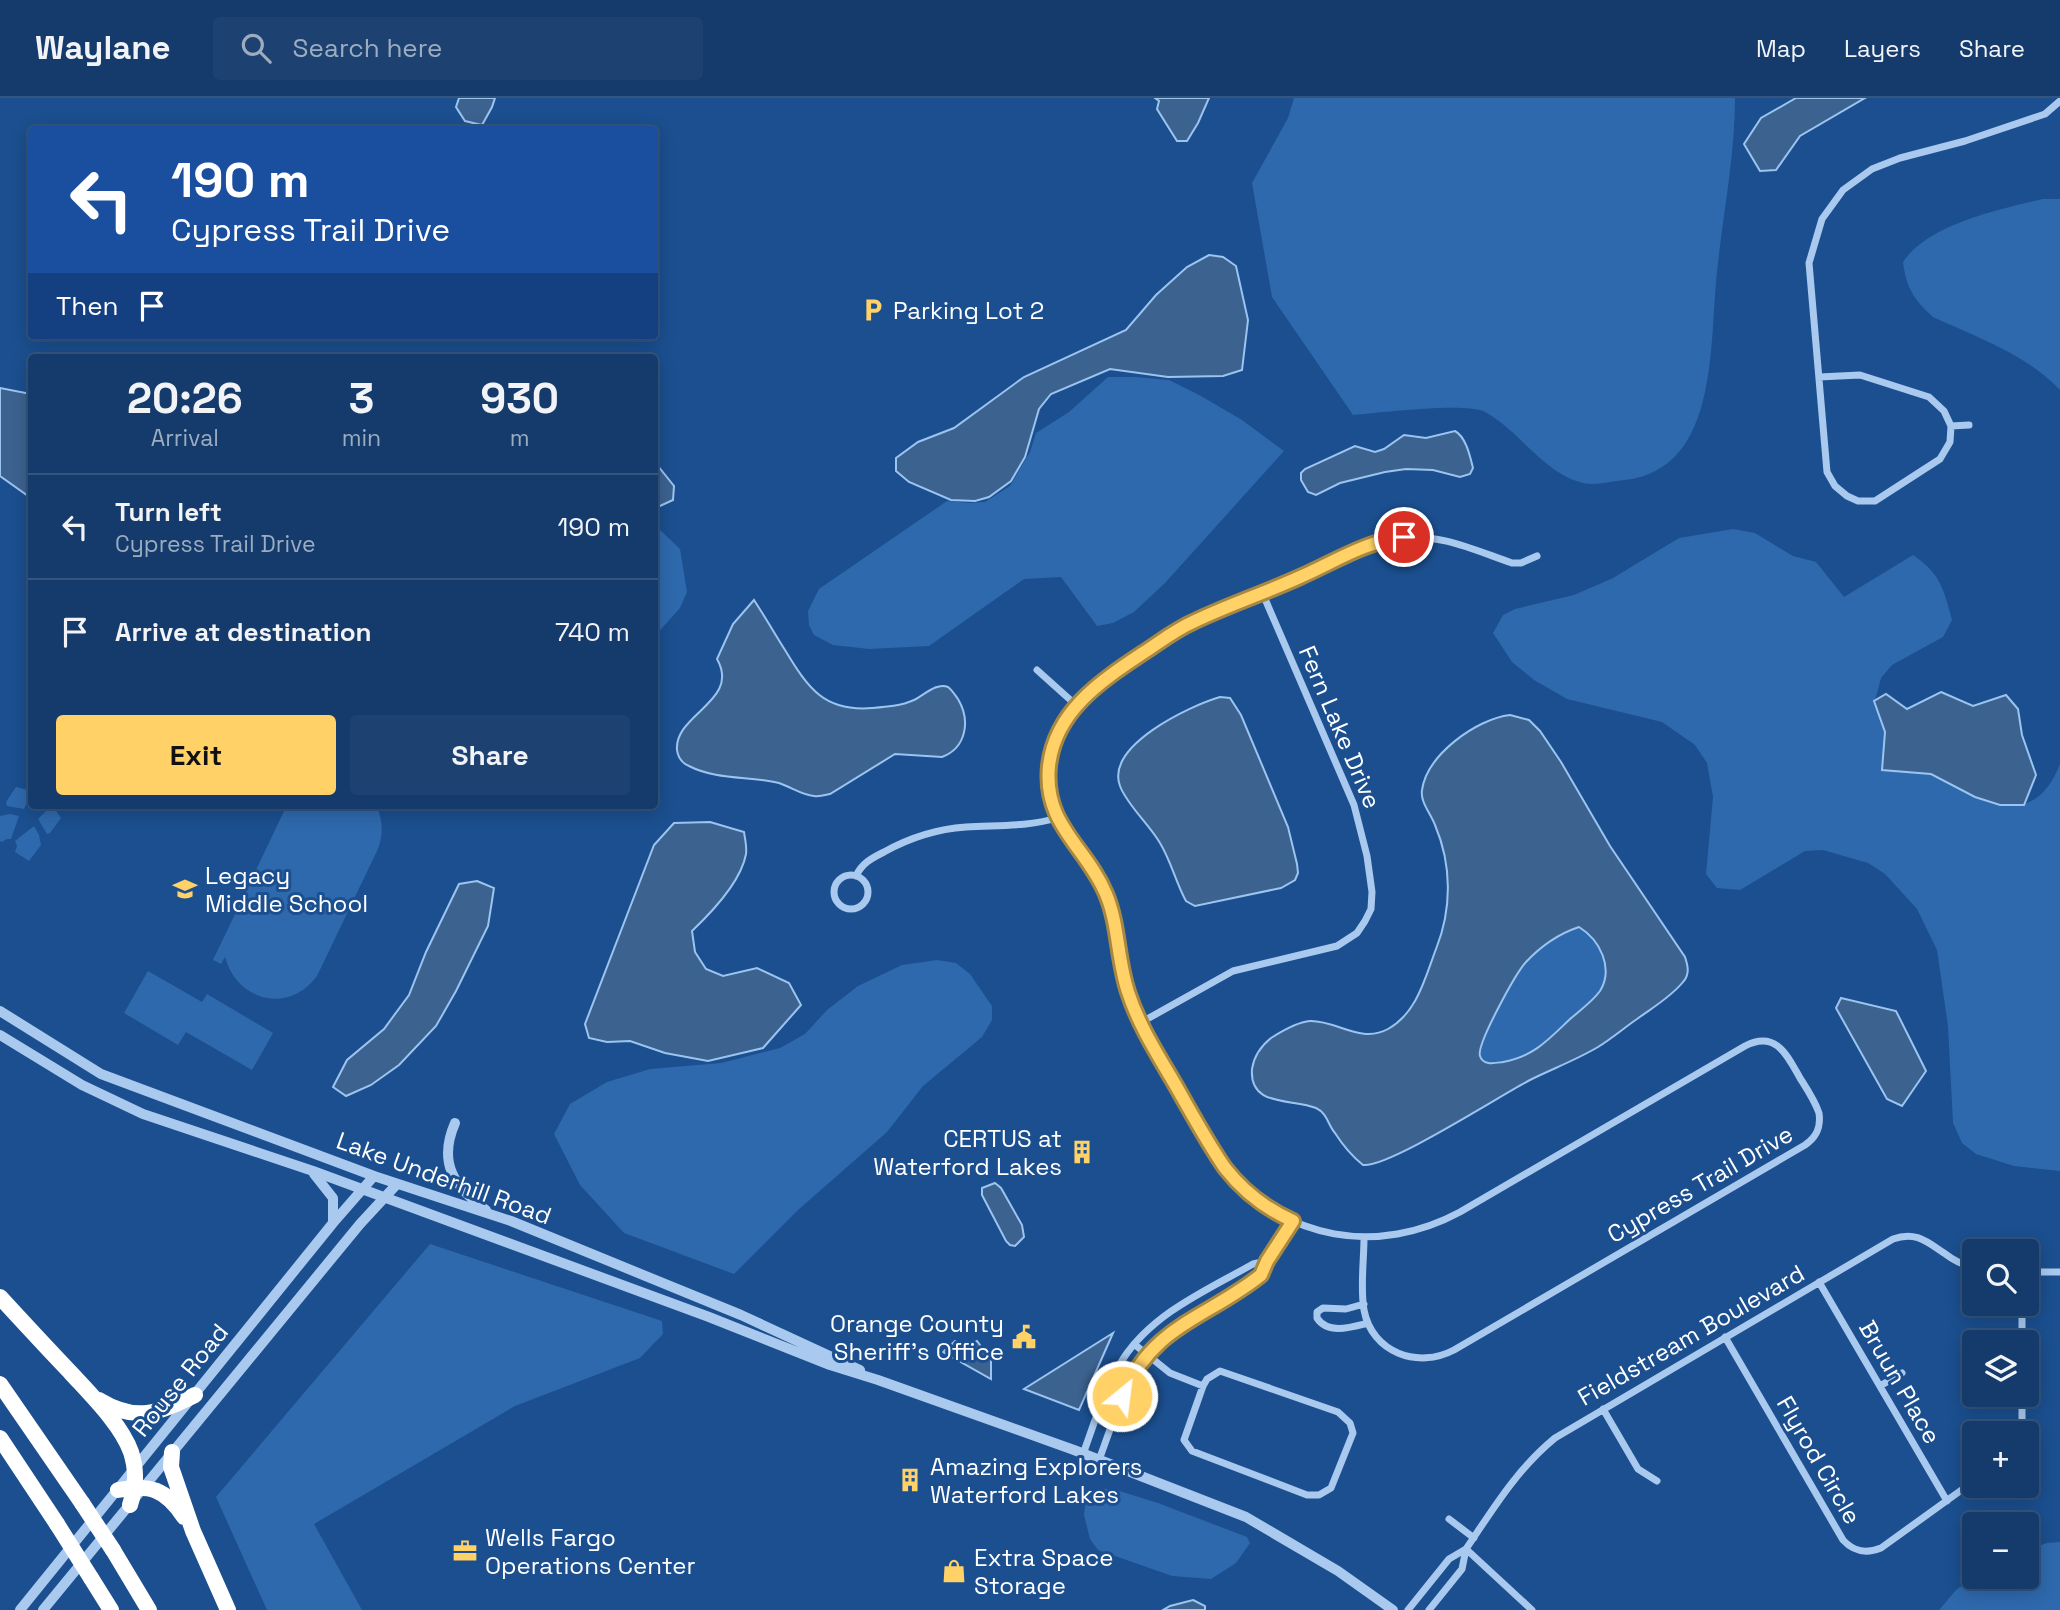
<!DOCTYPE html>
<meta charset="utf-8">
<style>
:root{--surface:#143b6b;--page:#1d4271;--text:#f1f3f6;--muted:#9dadc1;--line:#33557e;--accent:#ffd166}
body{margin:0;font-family:"Space Grotesk",sans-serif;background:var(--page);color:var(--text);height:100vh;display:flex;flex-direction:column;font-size:26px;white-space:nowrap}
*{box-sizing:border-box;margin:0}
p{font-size:23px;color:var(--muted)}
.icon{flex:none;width:38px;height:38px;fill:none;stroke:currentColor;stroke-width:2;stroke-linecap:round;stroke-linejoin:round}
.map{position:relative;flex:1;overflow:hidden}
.drawer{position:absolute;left:28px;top:256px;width:630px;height:455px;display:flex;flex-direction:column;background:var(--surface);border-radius:7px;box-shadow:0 4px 18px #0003,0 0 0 2px var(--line)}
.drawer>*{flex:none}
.banner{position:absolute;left:28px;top:28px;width:630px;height:214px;border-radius:7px;box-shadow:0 4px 18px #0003,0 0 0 2px var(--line);background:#1a4fa0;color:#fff;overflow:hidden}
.buttons{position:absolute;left:1962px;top:1141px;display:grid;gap:14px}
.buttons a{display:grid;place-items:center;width:77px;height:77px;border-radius:7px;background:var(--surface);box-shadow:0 4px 18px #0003,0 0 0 2px var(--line);font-size:35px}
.pin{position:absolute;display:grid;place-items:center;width:60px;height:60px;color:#fff;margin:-30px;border:4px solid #fff;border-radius:50%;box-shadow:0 2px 7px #0007}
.me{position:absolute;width:77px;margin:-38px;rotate:29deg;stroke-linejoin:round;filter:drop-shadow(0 0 5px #0008)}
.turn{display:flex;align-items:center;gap:24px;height:147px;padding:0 28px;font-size:32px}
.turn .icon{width:91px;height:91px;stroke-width:2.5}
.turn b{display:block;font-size:49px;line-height:60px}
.then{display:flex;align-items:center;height:66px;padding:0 28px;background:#0003;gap:14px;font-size:26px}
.eta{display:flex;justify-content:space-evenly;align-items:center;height:119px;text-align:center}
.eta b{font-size:42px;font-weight:600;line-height:49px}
.primary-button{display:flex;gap:14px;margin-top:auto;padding:14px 28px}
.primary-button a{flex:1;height:80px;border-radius:7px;background:var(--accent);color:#111;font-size:28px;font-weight:600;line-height:80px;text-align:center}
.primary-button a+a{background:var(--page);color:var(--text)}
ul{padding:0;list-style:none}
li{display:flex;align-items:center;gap:21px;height:105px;padding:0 28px;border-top:2px solid var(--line)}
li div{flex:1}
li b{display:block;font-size:26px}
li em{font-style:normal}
header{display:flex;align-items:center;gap:42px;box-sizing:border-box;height:98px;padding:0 35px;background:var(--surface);border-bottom:2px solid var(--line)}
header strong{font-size:33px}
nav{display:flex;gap:38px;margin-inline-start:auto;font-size:24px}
.search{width:490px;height:63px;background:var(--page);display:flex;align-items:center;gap:18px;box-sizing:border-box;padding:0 24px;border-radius:7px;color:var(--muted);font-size:26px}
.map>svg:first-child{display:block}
</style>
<header>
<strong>Waylane</strong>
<div class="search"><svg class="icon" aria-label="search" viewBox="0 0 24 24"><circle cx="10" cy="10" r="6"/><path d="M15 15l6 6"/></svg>Search here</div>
<nav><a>Map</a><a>Layers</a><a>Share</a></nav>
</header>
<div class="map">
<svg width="2060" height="1512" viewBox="0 0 2060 1512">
<rect width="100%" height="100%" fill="#1b4f8f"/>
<path fill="#2e69ad" d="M1294 0H1735C1735 58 1723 116 1717 174 1709 245 1720 371 1625 382 1612 383 1595 388 1583 385 1543 375 1520 333 1485 314 1465 304 1380 315 1353 317L1272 199 1252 85 1288 20Z
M2043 101H2060V292C2028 257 1976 239 1933 219 1914 202 1906 189 1903 164 1928 126 2001 111 2043 101Z
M1108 279H1135L1169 282 1201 298 1242 322 1284 353 1165 485 1134 514 1113 525 1097 528 1061 479 1024 481 929 548 869 551 833 547 814 537 809 527 808 513 819 491 947 403 970 405 985 404 1010 388 1030 354 1036 335 1069 314Z
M654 429 658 430 680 451 687 494 680 510 655 538Z
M1733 431 1755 435 1793 458 1816 464 1844 499 1913 457C1941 476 1944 492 1952 522L1943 539 1892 567 1881 580 1875 603 1885 634 1882 672C1898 673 1916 672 1931 676 1946 680 1960 692 1974 698 2016 717 2043 709 2060 666V1073L2014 1068 1976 1056 1962 1045 1953 1025 1948 928 1937 852 1917 811 1885 776 1868 765 1823 752 1805 753 1740 792 1717 790 1706 776 1713 699 1707 665 1695 647 1662 624 1567 601 1534 582 1512 564 1493 535 1503 517 1515 511 1574 497 1613 480 1679 440Z
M16 689 31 693 24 711 7 708 6 704Z
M52 707 61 720 50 735 47 736 38 721Z
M287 707H376C383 722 384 737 377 753L317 878C288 917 237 903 225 859L221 866 213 862Z
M10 716 19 718 11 741H7L2 744 0 743V718Z
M34 728 39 737 41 747 29 763 15 754 17 748 15 743Z
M1579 829C1600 842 1614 870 1600 893 1592 904 1579 913 1569 922 1548 942 1532 959 1503 964 1495 965 1483 968 1480 958 1476 947 1516 875 1526 864 1541 848 1558 836 1579 829Z
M937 862 956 865 970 876 992 908V922L982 939 923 988 887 1034 798 1112 734 1176 624 1135 580 1087 554 1036 570 1006 607 984 650 971 721 965 780 950 805 936 827 912 858 888 902 867Z
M148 873 202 904 207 896 273 935 252 972 186 934 178 947 124 915Z
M430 1146 662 1223 663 1236 640 1260 515 1308 314 1426 362 1512H267L216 1399Z
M1105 1391H1113L1158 1405 1247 1439 1250 1445 1236 1465 1211 1481 1172 1478 1098 1452 1090 1441 1084 1417 1085 1408 1089 1399Z
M2060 1444V1512H1939L1956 1492 1975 1479H2026L2027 1452 2047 1445Z"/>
<path fill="#3c6290" stroke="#9cc4f0" stroke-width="2" fill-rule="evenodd" d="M459 0H495L492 9 482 27 465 23 456 9Z
M1155 0H1209L1198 25 1187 43H1177L1157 11 1159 3Z
M1796 0H1865L1800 38 1776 72 1760 73 1744 46 1761 20Z
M1209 157 1223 159 1236 168 1248 222 1242 272 1223 278 1168 279 1110 271 1051 296 1039 311 1025 359 1011 383 989 399 975 403 951 402 909 384 896 373V360L918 344 954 330 1024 279 1126 232 1156 197 1187 169Z
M0 290 31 296V400L0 378Z
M1455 333C1466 339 1470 358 1473 370L1470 376 1460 379 1433 372 1406 371 1385 374 1340 385 1316 397 1308 394 1301 382V375L1305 371 1355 348 1375 354 1384 351 1404 337 1426 340Z
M654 363 674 388 673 402 660 408H655Z
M754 502C765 519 775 536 785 552 808 590 824 614 872 610 886 609 901 608 914 602 924 597 937 584 948 589 952 592 955 597 958 601 971 623 966 650 942 659L895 656 830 696C825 697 820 699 814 698 802 697 791 689 779 685 750 678 716 682 689 668 682 665 678 660 677 652 674 616 741 603 717 561L733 526Z
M1941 594 1973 608 2006 597 2018 611 2022 637 2036 677 2024 707H2000L1975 699 1931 676 1882 672 1885 634 1874 603 1886 596 1907 611Z
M1220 599 1230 600 1241 617 1288 729 1297 766 1298 775 1295 782 1281 790 1195 808 1186 803C1176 785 1171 763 1160 745 1149 726 1127 707 1120 688 1105 648 1189 608 1220 599Z
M1510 617 1529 622 1540 633 1561 664 1610 748 1685 859C1688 868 1690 876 1683 884 1671 899 1652 910 1637 921 1624 930 1611 941 1598 949 1576 962 1552 971 1530 982 1501 997 1388 1070 1363 1067 1353 1059 1342 1046 1335 1035 1328 1027 1327 1015 1316 1010 1293 1000 1249 1010 1252 971 1254 958 1261 948 1271 940 1282 933 1297 924 1310 923 1336 922 1361 946 1388 931 1417 915 1425 880 1436 851 1452 811 1452 767 1435 727 1431 716 1420 704 1422 692 1427 657 1476 621 1510 617ZM1579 829C1600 842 1614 870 1600 893 1592 904 1579 913 1569 922 1548 942 1533 959 1503 964 1495 965 1483 968 1480 958 1476 947 1516 875 1526 864 1541 848 1558 836 1579 829Z
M710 724 744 734C745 741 747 749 746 756 741 784 712 814 692 833L695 854 706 871 723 878 757 870 789 885 801 907 763 950 708 963 665 955 630 943 607 944 589 940 585 926 654 747 674 725Z
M477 783 494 790 488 828 456 893 436 928 399 967 371 987 346 998 333 989 347 962 384 931 409 897 426 854 459 786Z
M1841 900 1896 913 1926 973 1902 1008 1887 1001 1836 910Z
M995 1085 1001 1090 1022 1127 1024 1139 1015 1148 1010 1147 1006 1143 982 1097V1090Z
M1113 1235 1079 1312 1024 1291Z
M955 1243 968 1247 977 1243 991 1262V1281L943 1254Z
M1193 1502 1205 1508V1512H1163L1170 1508Z"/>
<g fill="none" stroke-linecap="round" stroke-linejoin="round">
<path stroke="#a9c9ee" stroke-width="7" d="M1819 279 1860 277 1929 299 1944 313 1951 328 1950 344 1940 361 1875 403H1858L1847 398 1835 388 1827 374 1809 165 1822 121 1843 92 1872 71 1900 60 1965 43 2045 16 2060 3
M1951 328 1969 327
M1037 572 1076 607
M834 794a17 17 0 1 1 34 0a17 17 0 1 1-34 0Z
M856 778C862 765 872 760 884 754 909 740 937 731 966 729 997 727 1027 729 1057 720
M1140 925 1233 873 1337 848 1357 835 1365 823 1371 811 1372 794 1367 758 1354 707 1262 494
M1364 1140C1364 1162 1360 1190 1364 1212 1372 1255 1418 1271 1454 1252L1805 1047C1817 1039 1821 1029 1819 1015 1815 1003 1807 991 1800 980 1787 957 1776 932 1745 948L1460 1114C1379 1158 1284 1143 1225 1070 1208 1047 1195 1021 1181 997 1162 964 1140 931 1128 893 1118 861 1119 827 1106 796 1086 750 1046 729 1049 673 1051 615 1100 583 1144 554 1160 544 1176 532 1193 524 1228 507 1265 495 1301 479 1333 464 1364 444 1399 440 1440 435 1474 452 1512 465H1521L1537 458
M1267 1163 1292 1123
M2026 1174H2060
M1819 1184 1947 1403
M1364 1206 1346 1211 1323 1210 1317 1214V1220C1328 1237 1352 1229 1368 1225
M2022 1206V1244
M1725 1239 1843 1442C1854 1454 1866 1456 1881 1450L1974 1383
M1134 1246 1170 1275 1203 1288
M1220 1273 1338 1314 1350 1325 1353 1335 1331 1390 1319 1397H1307L1192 1353 1184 1342 1203 1288 1207 1281Z
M1880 1288 1902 1275
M2022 1297V1335
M1603 1311 1638 1371 1657 1383
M1083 1356C1095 1324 1104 1290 1123 1261 1153 1215 1207 1192 1253 1166L1267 1163 1262 1176 1256 1182C1231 1200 1202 1212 1177 1229 1131 1261 1117 1313 1099 1362
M1449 1421 1474 1440
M1408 1512 1449 1461 1466 1451 1462 1471 1429 1512
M1532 1512 1466 1451C1493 1411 1517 1371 1555 1340L1893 1141C1915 1133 1926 1143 1944 1155 1953 1162 1963 1167 1974 1170"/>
<path stroke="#a9c9ee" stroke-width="10" d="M0 913 101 976 374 1078 511 1123 741 1217 860 1272
M0 937 82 987 143 1016 313 1073 709 1219 830 1267 878 1282 1074 1352 1246 1419 1338 1473 1393 1512
M455 1025C438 1064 453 1088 486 1112
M314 1076 333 1100V1125
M20 1512 333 1125 374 1078
M43 1512 360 1126 397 1086"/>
<path stroke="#fff" stroke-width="16" d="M0 1199C23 1224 46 1249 70 1274 90 1296 121 1326 131 1354 137 1373 136 1388 130 1407
M0 1286 82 1405
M99 1302C137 1325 158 1315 195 1297
M0 1340 57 1426
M172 1354 171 1369 193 1433 228 1512
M118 1392C150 1386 166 1391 184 1419
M113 1452 149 1512
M91 1480 111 1512"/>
<path stroke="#fff" stroke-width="16" d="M82 1405 113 1452
M57 1426 91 1480"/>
</g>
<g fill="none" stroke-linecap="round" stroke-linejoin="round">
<g stroke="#a68842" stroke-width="18">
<path id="route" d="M1122 1298C1155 1225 1206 1221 1261 1177L1267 1163 1293 1123C1266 1111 1243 1093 1225 1070 1207 1044 1192 1016 1176 988 1158 957 1139 928 1128 894 1117 861 1119 827 1106 796 1086 748 1043 727 1049 668 1055 613 1101 583 1143 555 1160 544 1175 532 1193 524 1228 507 1265 495 1300 479 1334 464 1366 443 1404 439"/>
</g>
<use href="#route" stroke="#ffd166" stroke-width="12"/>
</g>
<defs>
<g id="parking-bare" transform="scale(1.89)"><path d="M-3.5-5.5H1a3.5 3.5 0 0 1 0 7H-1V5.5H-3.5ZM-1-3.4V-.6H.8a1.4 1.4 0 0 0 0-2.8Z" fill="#ffd166" stroke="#1b4f8f" stroke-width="2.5" paint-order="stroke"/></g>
<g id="school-bare" transform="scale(1.89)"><path d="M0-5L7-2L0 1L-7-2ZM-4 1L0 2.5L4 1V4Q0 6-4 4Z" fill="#ffd166" stroke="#1b4f8f" stroke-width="2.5" paint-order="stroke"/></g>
<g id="building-bare" transform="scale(1.89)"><path d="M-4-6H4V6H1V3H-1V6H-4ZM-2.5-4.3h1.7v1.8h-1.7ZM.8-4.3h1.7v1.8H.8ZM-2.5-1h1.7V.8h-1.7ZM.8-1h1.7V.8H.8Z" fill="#ffd166" stroke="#1b4f8f" stroke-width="2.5" paint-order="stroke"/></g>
<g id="civic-bare" transform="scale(1.89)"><path d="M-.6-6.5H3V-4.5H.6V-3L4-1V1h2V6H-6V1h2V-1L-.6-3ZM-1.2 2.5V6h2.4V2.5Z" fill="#ffd166" stroke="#1b4f8f" stroke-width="2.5" paint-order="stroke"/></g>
<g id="office-bare" transform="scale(1.89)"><path d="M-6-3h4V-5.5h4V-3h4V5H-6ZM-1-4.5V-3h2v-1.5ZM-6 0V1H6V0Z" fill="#ffd166" stroke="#1b4f8f" stroke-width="2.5" paint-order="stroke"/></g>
<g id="shop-bare" transform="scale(1.89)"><path d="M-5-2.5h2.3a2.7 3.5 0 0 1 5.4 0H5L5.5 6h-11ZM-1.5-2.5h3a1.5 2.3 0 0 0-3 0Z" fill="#ffd166" stroke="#1b4f8f" stroke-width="2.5" paint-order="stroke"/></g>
</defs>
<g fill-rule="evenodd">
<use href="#parking-bare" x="873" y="212"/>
<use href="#school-bare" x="185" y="791"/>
<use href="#building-bare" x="1082" y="1054"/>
<use href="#civic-bare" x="1024" y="1239"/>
<use href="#building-bare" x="910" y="1382"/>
<use href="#office-bare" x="465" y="1453"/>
<use href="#shop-bare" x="954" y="1473"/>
</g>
<g text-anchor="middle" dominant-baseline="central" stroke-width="6" stroke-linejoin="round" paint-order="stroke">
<g font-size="24" fill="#fff" stroke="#1b4f8f" text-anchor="start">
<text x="893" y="212">Parking Lot 2</text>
<text x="205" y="777">Legacy<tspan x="205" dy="28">Middle School</tspan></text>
<text x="1062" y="1040" text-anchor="end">CERTUS at<tspan x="1062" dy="28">Waterford Lakes</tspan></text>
<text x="1004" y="1225" text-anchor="end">Orange County<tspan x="1004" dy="28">Sheriff's Office</tspan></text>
<text x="930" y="1368">Amazing Explorers<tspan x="930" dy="28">Waterford Lakes</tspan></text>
<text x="485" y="1439">Wells Fargo<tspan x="485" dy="28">Operations Center</tspan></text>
<text x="974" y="1459">Extra Space<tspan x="974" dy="28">Storage</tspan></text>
</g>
<g font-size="24" fill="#fff" stroke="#1b4f8f">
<text transform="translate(1340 629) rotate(67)">Fern Lake Drive</text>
<text transform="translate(444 1080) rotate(20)">Lake Underhill Road</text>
<text transform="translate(1700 1086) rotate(-30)">Cypress Trail Drive</text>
<text transform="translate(1691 1237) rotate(-30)">Fieldstream Boulevard</text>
<text transform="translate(180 1282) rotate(-51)">Rouse Road</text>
<text transform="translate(1900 1284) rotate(60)">Bruun Place</text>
<text transform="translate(1819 1362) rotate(60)">Flyrod Circle</text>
</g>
</g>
</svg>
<div class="buttons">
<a><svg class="icon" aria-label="search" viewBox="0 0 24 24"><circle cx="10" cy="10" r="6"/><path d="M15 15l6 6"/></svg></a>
<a><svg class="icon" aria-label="layers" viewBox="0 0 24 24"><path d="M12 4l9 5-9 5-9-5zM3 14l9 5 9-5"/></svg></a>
<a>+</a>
<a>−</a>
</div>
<div class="pin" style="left:1404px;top:439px;background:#d93025"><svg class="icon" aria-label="arrive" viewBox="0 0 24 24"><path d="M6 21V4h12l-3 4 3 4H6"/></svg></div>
<svg class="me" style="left:1122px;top:1298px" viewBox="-20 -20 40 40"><circle r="17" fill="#ffd166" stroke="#fff" stroke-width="3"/><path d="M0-11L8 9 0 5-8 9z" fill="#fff"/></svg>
<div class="banner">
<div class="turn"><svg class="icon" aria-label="left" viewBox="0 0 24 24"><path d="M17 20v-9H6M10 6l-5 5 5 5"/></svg><div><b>190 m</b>Cypress Trail Drive</div></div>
<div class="then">Then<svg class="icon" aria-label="arrive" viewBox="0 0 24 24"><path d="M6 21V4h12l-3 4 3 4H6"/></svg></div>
</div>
<section class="drawer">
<div class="eta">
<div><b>20:26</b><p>Arrival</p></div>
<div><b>3</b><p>min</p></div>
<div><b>930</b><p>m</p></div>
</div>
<ul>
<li><svg class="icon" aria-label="left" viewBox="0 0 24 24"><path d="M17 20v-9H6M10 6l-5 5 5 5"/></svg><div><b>Turn left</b><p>Cypress Trail Drive</p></div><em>190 m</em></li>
<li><svg class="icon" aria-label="arrive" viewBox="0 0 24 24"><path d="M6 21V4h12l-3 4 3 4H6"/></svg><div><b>Arrive at destination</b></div><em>740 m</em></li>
</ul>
<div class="primary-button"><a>Exit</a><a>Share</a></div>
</section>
</div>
